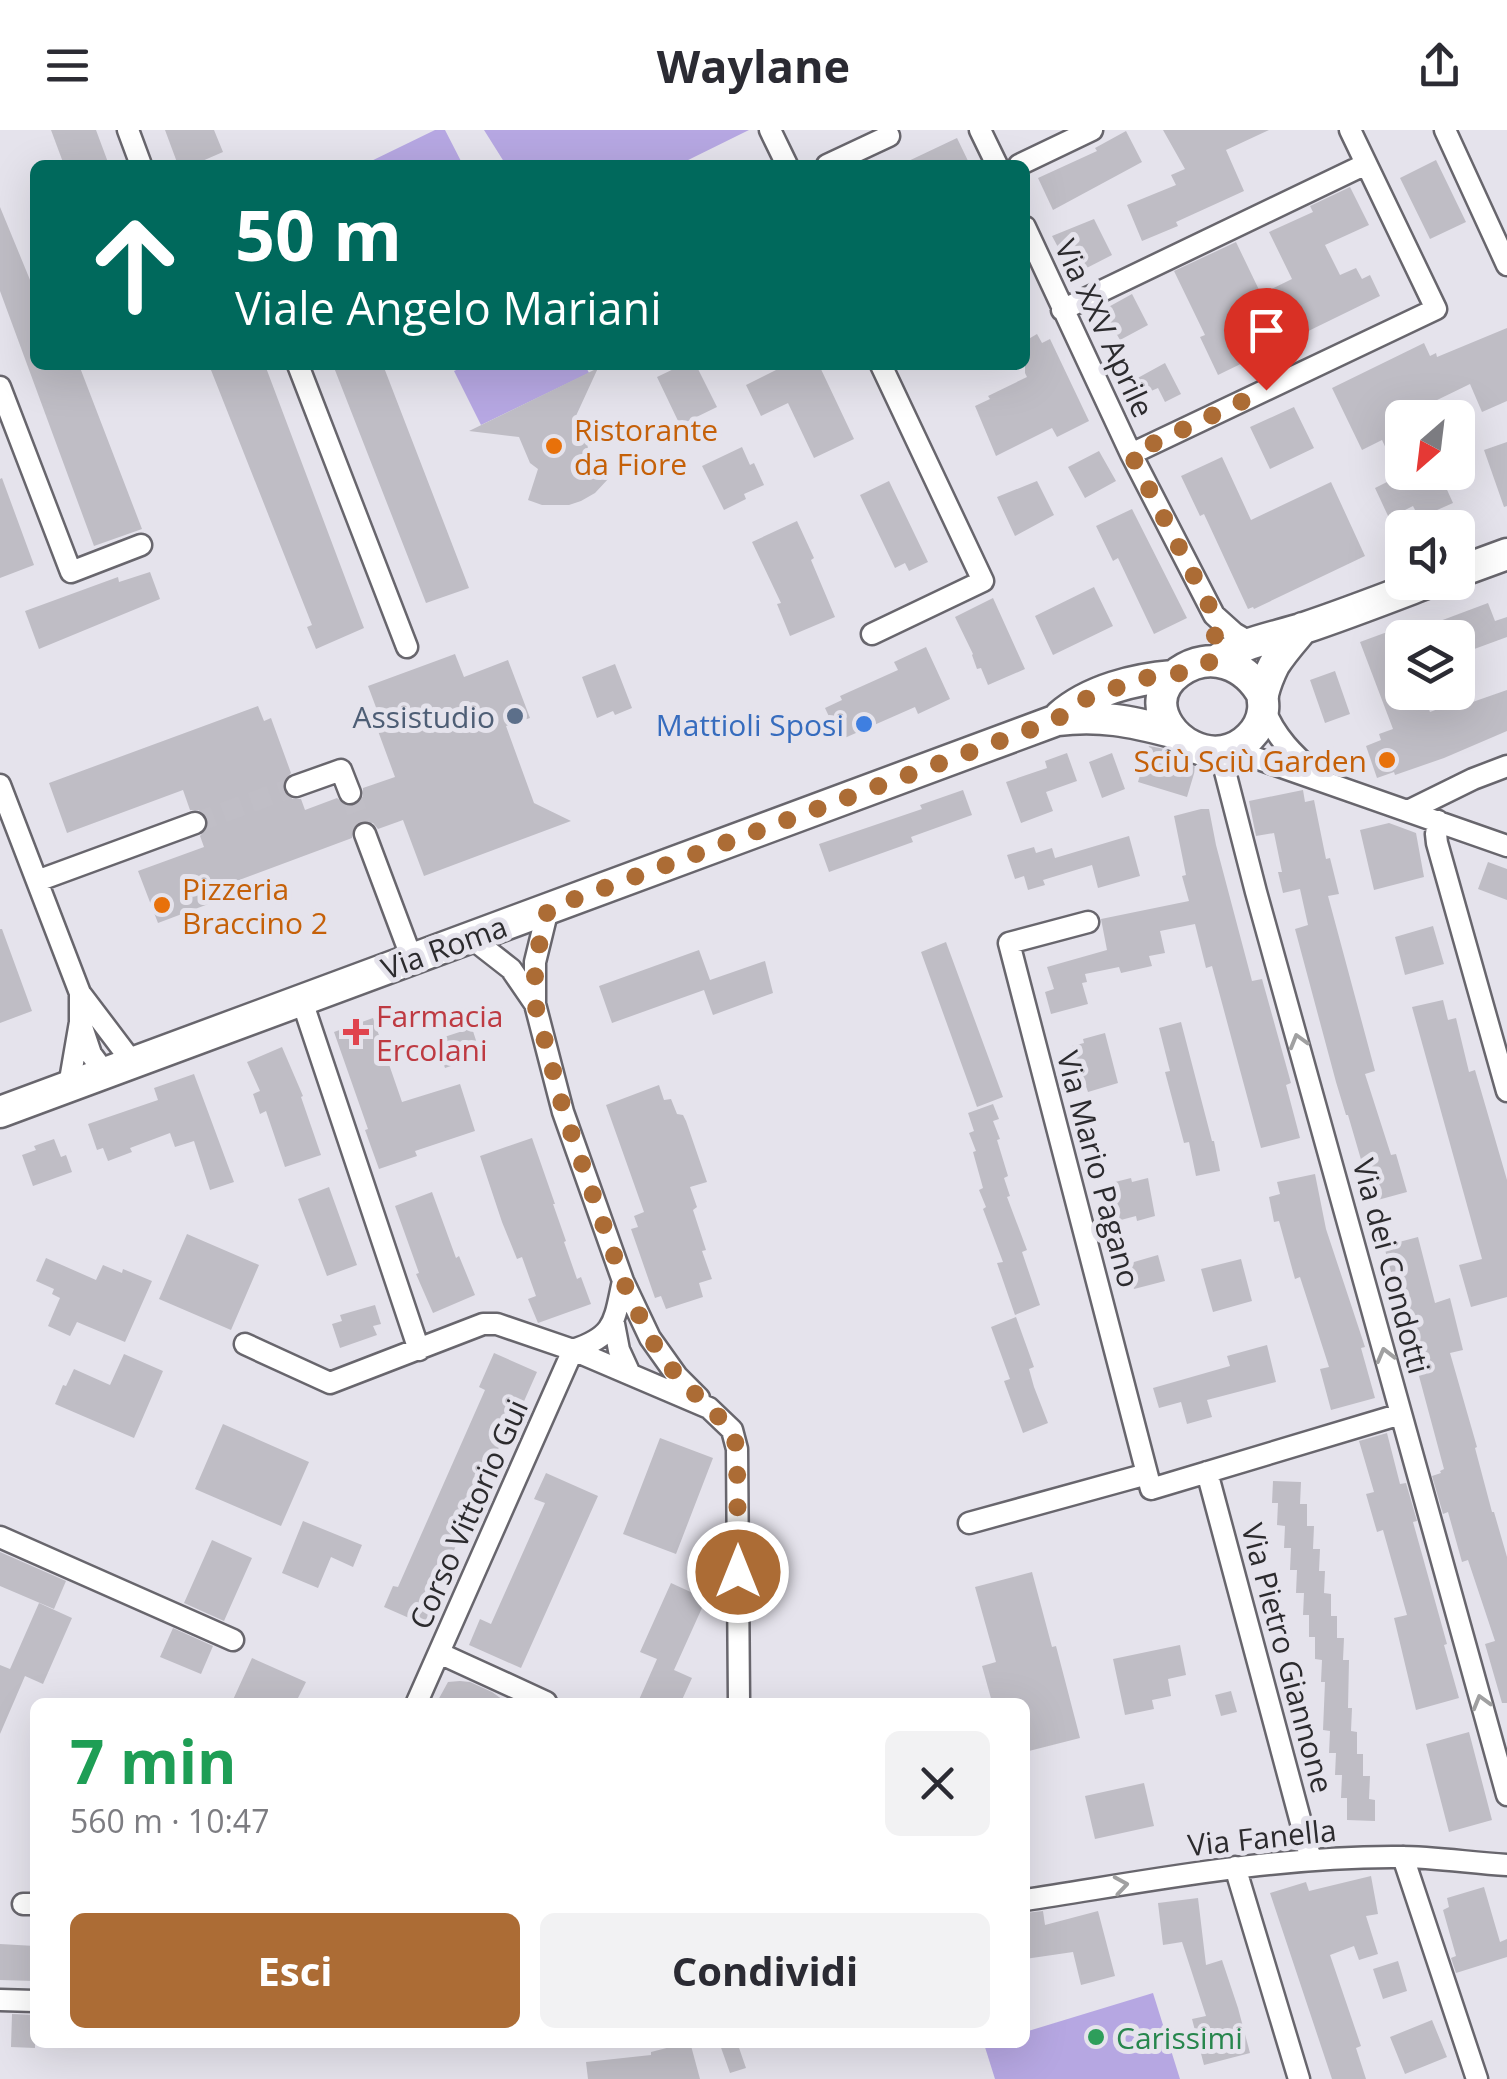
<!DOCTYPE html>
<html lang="it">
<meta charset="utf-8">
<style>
:root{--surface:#fff;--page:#f2f2f3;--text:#2b2b33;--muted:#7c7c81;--accent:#ac6c35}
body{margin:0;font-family:"Open Sans",sans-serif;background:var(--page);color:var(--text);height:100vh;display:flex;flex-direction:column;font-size:38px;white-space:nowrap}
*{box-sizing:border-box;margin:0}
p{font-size:32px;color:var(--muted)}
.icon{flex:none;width:55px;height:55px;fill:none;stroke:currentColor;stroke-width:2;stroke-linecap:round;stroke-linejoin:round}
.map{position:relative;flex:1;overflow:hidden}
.sheet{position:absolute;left:30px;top:1568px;width:1000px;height:350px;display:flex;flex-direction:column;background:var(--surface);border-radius:15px;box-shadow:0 10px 40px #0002}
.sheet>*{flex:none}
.top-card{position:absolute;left:30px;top:30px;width:1000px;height:210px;border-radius:15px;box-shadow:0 10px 40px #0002;background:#00695c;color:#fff;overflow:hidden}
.needle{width:65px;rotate:208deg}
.controls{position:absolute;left:1385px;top:270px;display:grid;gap:20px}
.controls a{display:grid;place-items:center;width:90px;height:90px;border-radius:15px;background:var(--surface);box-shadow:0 10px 40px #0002;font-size:50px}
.pin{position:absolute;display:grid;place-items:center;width:85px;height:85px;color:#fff;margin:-102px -42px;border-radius:50% 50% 50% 0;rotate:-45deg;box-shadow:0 0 10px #0007}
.pin .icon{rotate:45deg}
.me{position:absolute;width:110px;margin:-55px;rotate:0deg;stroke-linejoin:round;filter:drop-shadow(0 0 8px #0008)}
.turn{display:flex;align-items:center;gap:35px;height:210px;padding:0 40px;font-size:45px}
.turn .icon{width:130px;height:130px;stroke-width:2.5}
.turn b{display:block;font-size:70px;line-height:85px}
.round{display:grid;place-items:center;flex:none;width:105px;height:105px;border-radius:15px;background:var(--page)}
.headline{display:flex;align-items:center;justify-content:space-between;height:170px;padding:0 40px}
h1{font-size:60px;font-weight:700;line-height:75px;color:#1e9e55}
.action{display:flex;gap:20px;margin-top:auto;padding:20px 40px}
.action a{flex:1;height:115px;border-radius:15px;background:var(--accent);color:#fff;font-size:40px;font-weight:700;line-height:115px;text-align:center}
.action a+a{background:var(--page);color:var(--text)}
header{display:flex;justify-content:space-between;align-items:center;height:130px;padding:0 40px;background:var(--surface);font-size:45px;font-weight:700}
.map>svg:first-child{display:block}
</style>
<header><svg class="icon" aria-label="menu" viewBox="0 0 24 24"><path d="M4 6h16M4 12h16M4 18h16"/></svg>Waylane<svg class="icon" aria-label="share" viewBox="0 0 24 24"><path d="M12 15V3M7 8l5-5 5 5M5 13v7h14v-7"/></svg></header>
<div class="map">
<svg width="1507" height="1949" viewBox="0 0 1507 1949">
<rect width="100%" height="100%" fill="#e5e3ec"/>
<path fill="#b6a7e2" d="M435 0H445L463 35H363Z
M484 0H749L678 35H506Z
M467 235H585L589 243 481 295 454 241Z
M1153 1863 1180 1949H995L984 1914 1025 1912V1902Z"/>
<path fill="#bfbdc5" d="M51 0H96L109 35H64Z
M165 0H214L223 22 193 35H178Z
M1163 0H1269L1226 20 1244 61 1176 92 1178 96 1142 111 1127 75 1176 55 1171 45 1185 39Z
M1126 1 1142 32 1053 80 1038 48 1097 21 1095 18Z
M957 8 970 35H900Z
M1436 30 1466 92 1430 109 1400 48Z
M1350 57 1369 95 1325 115 1340 145 1356 138 1362 149 1370 145 1380 166 1218 245 1200 207 1205 205 1174 141 1236 112 1261 164 1292 149 1269 102 1313 82 1310 76Z
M0 77 35 162V235H79L142 399 94 416 0 161Z
M1094 89 1112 125 1073 145 1052 106Z
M1132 164 1148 195 1120 210 1103 180Z
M1507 198V271L1482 282 1470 254 1394 291 1402 309V345L1407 342H1439L1453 373 1419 388 1413 376 1389 388 1375 358 1399 346 1382 310 1362 320 1332 258 1424 213 1430 226 1436 223 1437 227Z
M1037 204 1042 213 1050 209 1089 291 1057 307 1052 298 996 326 975 276 990 269 988 266 1027 247 1025 243V211Z
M1165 233 1181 264 1165 272 1158 258 1142 265 1134 250Z
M209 235H265L364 498 316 519 307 497 312 495Z
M333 235H383L469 458 426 473Z
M682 235H696L717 277 680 295 657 247Z
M786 235H819L854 309 814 328 788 273 761 286 746 255Z
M598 238 575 288 583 300 587 310 588 320 584 330 609 348 595 363 581 371 569 375H542L528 370 538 339 530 333 519 307 469 301Z
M1294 277 1314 318 1270 339 1250 297Z
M1507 312V376L1504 377 1484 320Z
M742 317 750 335 754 333 764 355 744 364 746 369 724 380 702 336Z
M1099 321 1116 351 1085 368 1068 337Z
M1222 327 1251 390 1331 352 1365 426 1254 479 1253 477 1248 479 1204 384 1200 386 1181 346Z
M2 348 34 435 0 448V349Z
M889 351 928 432 909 441 905 433 895 438 860 365Z
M1037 351 1054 385 1015 406 997 367Z
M1132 379 1187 488 1154 504 1118 428 1113 431 1096 396Z
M797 391 814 428 811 430 835 487 790 506 777 474 781 473 752 412Z
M150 442 160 469 39 519 25 481 118 447 119 452Z
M1094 457 1113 496 1053 525 1035 486Z
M993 468 1025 539 988 555 981 538 977 539 972 525 973 524 955 487Z
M1488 473 1495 491 1507 487V507L1458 525V508H1446L1440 491Z
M1398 498 1402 510V562H1422L1430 582 1462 570 1464 575 1507 560V601L1444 628 1395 645 1394 642 1377 648 1366 616 1381 610 1379 604 1393 599 1360 512Z
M926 517 950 569 918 584 915 577 840 610 825 578 842 570 840 566 898 540 894 532Z
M455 524 464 547 508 530 530 588 506 596 534 673 571 691 424 746 403 690 378 699 373 693 361 691 354 696 352 708 215 759 219 770 158 793 138 741 204 717 200 706 208 696V689L204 683 198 680H190L183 660 67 703 49 653 258 576 264 591 271 588 291 643 283 653V660L286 666 293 669H301L305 680 337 668 347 676 356 675 363 666V658L395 647 371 582 377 580 368 556Z
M615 534 632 578 615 585 613 581 597 588 582 547Z
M1335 541 1350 584 1325 593 1310 550Z
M1149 616 1165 619 1182 632 1196 637 1187 667 1138 652Z
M1067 623 1077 651 1046 662 1053 681 1021 693 1006 652 1047 638 1045 631Z
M1112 623 1125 659 1102 668 1089 632Z
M963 660 972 685 911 707 913 712 829 742 819 714 922 679 920 675Z
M1303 660 1305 672 1314 670 1326 729 1330 728 1339 764 1328 766 1375 941 1365 944 1391 1025 1396 1024 1407 1062 1363 1074 1353 1036 1362 1033 1348 985H1346L1336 952 1295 799 1308 795 1300 759 1283 763 1278 742H1282L1274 703 1256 706 1249 671Z
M1201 679H1209L1216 715 1252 851 1262 849 1291 953 1286 955 1300 1008 1261 1018 1212 836 1206 838 1195 794 1160 801 1165 823 1149 826 1152 836 1121 843 1119 837 1085 844 1087 852 1082 853 1088 874 1051 884 1045 862 1054 859 1047 837 1107 820 1101 789 1189 771 1182 746 1186 745 1174 686Z
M1389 693 1416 703 1424 747 1374 760 1360 700Z
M1129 706 1140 746 1098 758 1092 735 1043 750 1045 755 1028 760 1024 746 1015 749 1007 725 1034 717 1036 723 1052 718 1055 728Z
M1488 732 1507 739V770L1478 759Z
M1433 796 1444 834 1405 845 1395 807Z
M0 799H2L32 881 0 893Z
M946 812 1003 967 977 977 921 822Z
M699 820 710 850 765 831 773 863 713 885 704 860 612 893 599 856Z
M1443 870 1448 890 1456 888 1469 942 1475 940 1507 1050V1167L1471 1177 1459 1135 1482 1129 1412 877Z
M373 888 402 972 460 954 475 1001 415 1021 417 1026 379 1039 365 1000 368 999 334 902Z
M1181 892 1212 1011H1214L1220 1041 1196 1046 1189 1012 1184 1013 1165 942 1170 941 1159 898Z
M472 898 481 926 445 938 435 910Z
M1105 903 1118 953 1088 962 1072 916 1084 913 1083 909Z
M282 917 303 966 301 967 321 1025 285 1037 266 981 260 984 253 964 260 961 247 932Z
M194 944 234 1052 210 1060 194 1011 175 1017 170 1003 130 1018 132 1022 108 1031 103 1018 97 1020 88 994 158 970 154 958Z
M659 955 664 970 671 969 677 984 683 985 686 991 707 1052 690 1057 697 1077 693 1080 706 1120 702 1121 712 1149 699 1153 703 1167 666 1179 661 1166 655 1168 631 1099 638 1097 634 1086 644 1082 606 975Z
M993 974 999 989 993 991 1000 1009 997 1010 1008 1046 1004 1048 1010 1066 1007 1067 1027 1120 1022 1122 1040 1175 1015 1185 997 1133 1003 1132 983 1079 986 1077 979 1060 983 1058 973 1022 976 1021 969 1003 974 1001 968 983Z
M532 1008 555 1074H553L566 1111 564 1112 577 1149 581 1147 591 1174 538 1193 528 1169 536 1166 522 1127 517 1129 502 1092 480 1026Z
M54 1009 61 1027 66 1025 72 1042 33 1056 22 1025 36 1020 34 1016Z
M1315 1044 1326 1099 1365 1217 1361 1218 1375 1268 1331 1280 1320 1239 1329 1237 1300 1147 1295 1149 1279 1091 1274 1092 1269 1067 1280 1064 1277 1052Z
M1131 1048 1132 1052 1148 1048 1155 1086 1137 1091 1136 1086 1117 1091 1107 1054Z
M329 1057 357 1135 327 1146 298 1069Z
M432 1062 456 1128 459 1126 475 1165 433 1183 416 1144 419 1143 395 1076Z
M187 1104 259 1135 231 1200 159 1169Z
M1418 1107 1435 1173 1450 1168 1463 1220 1450 1223 1477 1317 1475 1318 1492 1382H1494L1507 1427V1573H1502L1485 1514 1495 1511 1468 1430 1462 1432 1448 1382 1443 1384 1432 1346 1441 1343 1440 1341 1444 1339 1384 1116Z
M1158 1125 1165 1151 1134 1159 1127 1134Z
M46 1128 96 1150 103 1135 122 1143 123 1139 152 1151 125 1212 77 1192 70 1206 48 1196 60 1168 52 1164 54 1159 36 1151Z
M1241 1129 1252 1171 1213 1182 1201 1139Z
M375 1175 381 1194 373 1196 377 1205 340 1218 332 1194 342 1191 340 1185Z
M1016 1187 1034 1237 1029 1239 1034 1257 1048 1293 1023 1303 1004 1251 1010 1249 991 1197Z
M1267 1215 1276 1252 1207 1270 1212 1287 1187 1294 1181 1272 1159 1278 1153 1258 1230 1236 1227 1226Z
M494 1223 537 1242 521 1278 517 1276 431 1473 434 1475 425 1495 384 1477 393 1456 398 1457 485 1260 479 1257Z
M124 1224 163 1241 134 1308 55 1274 63 1255 66 1256 74 1239 110 1255Z
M223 1294 309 1332 281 1396 195 1359Z
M1387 1303 1400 1354 1406 1353 1417 1391 1413 1392 1447 1514 1444 1515 1459 1568 1416 1580 1394 1488 1407 1485 1383 1400 1377 1402 1366 1364 1374 1362 1359 1311Z
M660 1308 713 1328 676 1424 623 1404Z
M546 1343 598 1366 521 1538 469 1515 480 1489 491 1494 545 1373 534 1369Z
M1273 1351 1301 1352 1300 1374H1307V1396H1314L1313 1419H1320L1319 1441H1325L1324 1463 1331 1464V1486H1337V1508H1344L1343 1530H1349L1348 1578H1352L1351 1601 1357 1602V1624H1363V1646H1370L1369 1669 1375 1670V1691L1347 1690V1668H1341L1342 1645H1335L1336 1623H1329L1330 1601 1323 1600 1325 1552H1321L1322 1530 1315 1529V1507H1309V1485H1303L1304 1463H1296L1297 1440H1290L1291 1418H1284L1285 1396 1277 1395 1278 1373H1272Z
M303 1391 362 1415 353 1437 331 1427 318 1458 282 1443Z
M212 1410 252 1428 224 1491 184 1473Z
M0 1422 66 1451 54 1479 0 1456Z
M1032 1442 1052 1517 1056 1516 1080 1608 1025 1622V1572H992L982 1536 996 1532 975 1457Z
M671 1453 706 1469 674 1540 692 1548 681 1572H638L657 1529 640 1522Z
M39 1473 72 1488 43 1554 25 1546 0 1604V1535L10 1539Z
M173 1498 213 1516 201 1544 160 1527Z
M1180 1515 1186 1545 1168 1549 1171 1566 1152 1570 1154 1579 1125 1585 1113 1529Z
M252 1528 306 1552 296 1572H232Z
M460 1551 470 1552 492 1562 506 1572H437L448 1552Z
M1231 1561 1237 1582 1221 1586 1215 1565Z
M1469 1602 1492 1690 1449 1702 1426 1614Z
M1144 1653 1154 1696 1095 1709 1085 1666Z
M1371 1746 1378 1784 1366 1786 1378 1824 1359 1830 1354 1816 1330 1825 1361 1916 1356 1918 1366 1949H1332L1270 1763 1306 1752 1309 1761Z
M1484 1757 1500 1812 1507 1809V1827L1456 1843 1451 1828 1456 1826 1443 1780 1449 1777 1447 1768Z
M1198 1768 1206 1835 1222 1830 1238 1878 1250 1923 1204 1935 1192 1889 1206 1886 1182 1812 1163 1815 1158 1773Z
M1043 1781 1045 1795 1098 1781 1115 1846 1081 1855 1073 1822 1025 1829V1783Z
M0 1814 35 1816V1851L0 1850Z
M1398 1831 1407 1861 1383 1869 1373 1839Z
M12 1884 35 1885V1918L11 1917Z
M1432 1890 1447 1927 1405 1944 1390 1907Z
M690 1912 700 1949H588L586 1932 651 1925V1922Z
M719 1912H737L746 1938 730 1943Z"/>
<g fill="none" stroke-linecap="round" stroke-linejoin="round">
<path stroke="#c0bec6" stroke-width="20" stroke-dasharray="20 10" stroke-linecap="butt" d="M350 663 365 704
M195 693 296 656"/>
<g stroke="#68666d" stroke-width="25">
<path id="street" d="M128 0 141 35
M770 0 787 35
M980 0 997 35
M1445 0 1507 135
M827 35 889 6
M1019 35 1092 0
M1025 97 1131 324 1214 485 1234 503 1251 513
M1062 180 1366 34
M298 235 407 517
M0 257 71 442 141 415
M1131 324 1436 179 1350 0
M872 504 983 451 881 235
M1264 578C1275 607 1294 625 1317 645
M1230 619 1507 716
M1220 622 1256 762 1507 1665
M0 655 80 863 133 933
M296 656 341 640 350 663
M1408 681 1473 649 1507 636
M1438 691 1436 704 1437 713 1507 961
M365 704 412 829
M37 751 195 693
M548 779 535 832V874L563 982 623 1151 650 1208 677 1246 699 1268
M1088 792 1009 813 1151 1359 1401 1284
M470 807 511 839 535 874
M301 868 419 1220
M81 894 91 924 105 943
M69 956 80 892V863
M614 1194 619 1220 630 1244
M245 1214 330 1253 483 1194H497L573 1220 709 1278 732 1300 737 1319 739 1572
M573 1220C616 1206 614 1191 623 1151
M1207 1342 1311 1730
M969 1393 1147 1344
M0 1407 233 1510
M439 1523 546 1572
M417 1572 573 1220
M1403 1727 1477 1949
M1235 1737 1299 1949
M1025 1770C1149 1751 1273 1726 1399 1727 1435 1727 1471 1733 1507 1735
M23 1774H35
M0 1870 35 1871"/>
</g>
<g stroke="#68666d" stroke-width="35">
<path id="secondary" d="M1458 442 1507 424
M1216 531C1242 512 1273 508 1304 498 1346 484 1387 468 1429 452
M1263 566C1246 534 1210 520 1179 542 1136 573 1180 628 1223 621 1243 618 1261 600 1263 580 1264 573 1262 571 1263 564 1265 556 1270 543 1274 535 1282 522 1293 510 1303 498
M1060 586C1090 560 1135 549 1173 546
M0 982 1057 590C1100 585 1130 591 1172 602"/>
</g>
<use href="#street" stroke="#fff" stroke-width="20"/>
<use href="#secondary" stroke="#fff" stroke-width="30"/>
</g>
<defs><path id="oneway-chevron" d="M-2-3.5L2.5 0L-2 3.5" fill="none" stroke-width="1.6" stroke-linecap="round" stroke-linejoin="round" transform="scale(2.5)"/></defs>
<g stroke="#a0a0a1">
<use href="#oneway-chevron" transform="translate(1298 911) rotate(-106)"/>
<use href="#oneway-chevron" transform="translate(1385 1225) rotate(-105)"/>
<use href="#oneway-chevron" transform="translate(1481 1572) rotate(-106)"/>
<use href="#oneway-chevron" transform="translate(1121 1755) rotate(-9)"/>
</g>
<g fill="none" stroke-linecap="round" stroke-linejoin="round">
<path stroke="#ac6c35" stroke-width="18" stroke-dasharray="0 32.4" d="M738 1442 737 1319 732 1300 677 1246 650 1208 623 1151 564 982 535 874V832L548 779 1056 590 1080 571 1143 548 1173 546 1198 534 1216 531 1214 485 1131 324 1266 260"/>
</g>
<g fill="#e8710a" stroke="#e5e3ec" stroke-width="4">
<circle cx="554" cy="316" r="10"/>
<circle cx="1387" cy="630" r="10"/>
<circle cx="162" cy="775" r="10"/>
</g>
<circle fill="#5c6f8a" stroke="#e5e3ec" stroke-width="4" cx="515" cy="586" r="10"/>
<circle fill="#3f7fe0" stroke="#e5e3ec" stroke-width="4" cx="864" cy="594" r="10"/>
<path fill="#e0444e" stroke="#e5e3ec" stroke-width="4" d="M351 887h10v10h10v10h-10v10h-10v-10h-10v-10h10z"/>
<circle fill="#2e9e5b" stroke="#e5e3ec" stroke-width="4" cx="1096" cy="1907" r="10"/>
<g text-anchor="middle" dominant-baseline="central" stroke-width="10" stroke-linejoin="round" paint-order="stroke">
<g font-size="30" fill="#2c2b2e" stroke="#e5e3ec">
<text transform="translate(1105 198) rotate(65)">Via XXV Aprile</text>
<text transform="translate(444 817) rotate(-20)">Via Roma</text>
<text transform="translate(1099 1039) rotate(75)">Via Mario Pagano</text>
<text transform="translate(1392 1136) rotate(75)">Via dei Condotti</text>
<text transform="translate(468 1384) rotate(-66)">Corso Vittorio Gui</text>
<text transform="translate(1288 1528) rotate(75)">Via Pietro Giannone</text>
<text transform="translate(1262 1707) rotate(-6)">Via Fanella</text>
</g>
<g font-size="30" fill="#c56008" stroke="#e5e3ec" text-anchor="start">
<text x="574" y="299">Ristorante<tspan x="574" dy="34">da Fiore</tspan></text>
<text x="1367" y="630" text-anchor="end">Sciù Sciù Garden</text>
<text x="182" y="758">Pizzeria<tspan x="182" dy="34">Braccino 2</tspan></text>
</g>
<g font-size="30" fill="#4e5e75" stroke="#e5e3ec" text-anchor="end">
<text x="495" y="586">Assistudio</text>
</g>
<g font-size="30" fill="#366cbe" stroke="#e5e3ec" text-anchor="end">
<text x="844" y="594">Mattioli Sposi</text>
</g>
<g font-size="30" fill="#be3a42" stroke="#e5e3ec" text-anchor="start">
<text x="376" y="885">Farmacia<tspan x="376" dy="34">Ercolani</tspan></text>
</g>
<g font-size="30" fill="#27864d" stroke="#e5e3ec" text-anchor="start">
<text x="1116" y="1907">Carissimi</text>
</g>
</g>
</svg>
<div class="controls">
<a><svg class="needle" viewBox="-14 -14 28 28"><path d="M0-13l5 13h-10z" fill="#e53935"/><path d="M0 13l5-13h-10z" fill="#7c7c81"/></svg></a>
<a><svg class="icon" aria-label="sound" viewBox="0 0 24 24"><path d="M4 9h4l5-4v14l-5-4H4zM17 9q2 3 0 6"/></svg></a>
<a><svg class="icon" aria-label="layers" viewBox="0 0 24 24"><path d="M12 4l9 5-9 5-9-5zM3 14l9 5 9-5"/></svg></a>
</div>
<div class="pin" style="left:1266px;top:260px;background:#d93025"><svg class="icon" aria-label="arrive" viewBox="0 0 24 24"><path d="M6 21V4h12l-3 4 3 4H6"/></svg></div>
<svg class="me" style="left:738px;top:1442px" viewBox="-20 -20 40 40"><circle r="17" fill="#ac6c35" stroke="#fff" stroke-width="3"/><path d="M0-11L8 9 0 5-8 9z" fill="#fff"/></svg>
<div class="top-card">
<div class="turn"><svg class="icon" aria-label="ahead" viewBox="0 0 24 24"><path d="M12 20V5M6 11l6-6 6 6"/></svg><div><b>50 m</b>Viale Angelo Mariani</div></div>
</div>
<section class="sheet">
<div class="headline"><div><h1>7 min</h1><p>560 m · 10:47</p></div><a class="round"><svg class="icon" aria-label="close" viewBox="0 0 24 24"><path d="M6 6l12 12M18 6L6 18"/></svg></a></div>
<div class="action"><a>Esci</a><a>Condividi</a></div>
</section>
</div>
